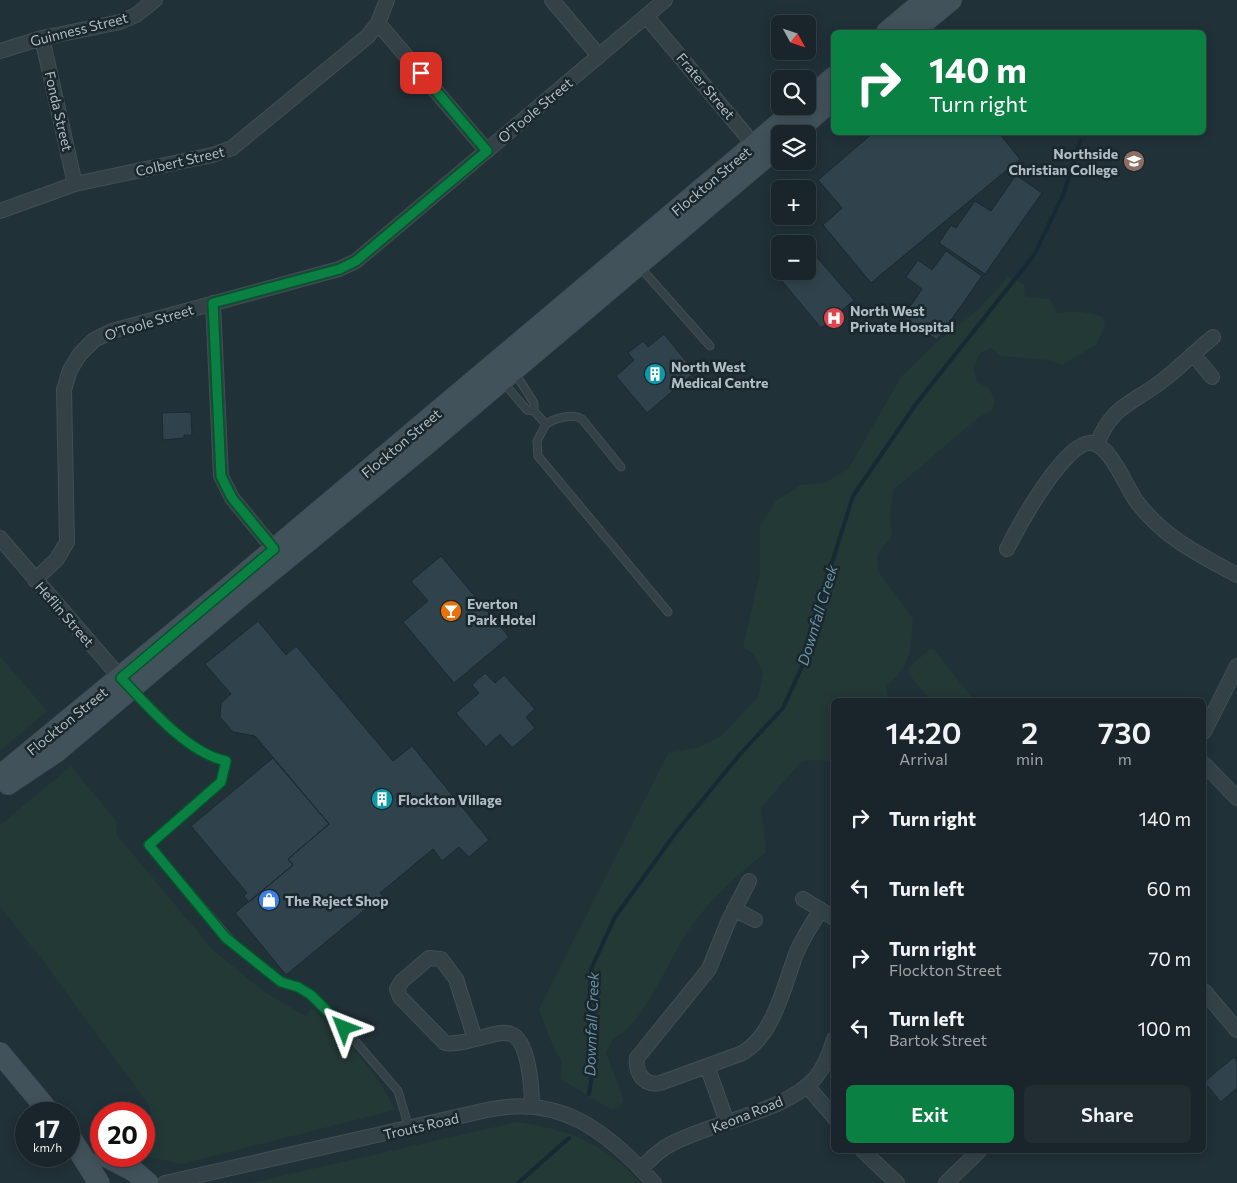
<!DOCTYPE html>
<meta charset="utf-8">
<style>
:root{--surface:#19252a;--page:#222d32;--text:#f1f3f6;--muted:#9fa5a8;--line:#374247;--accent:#0b8043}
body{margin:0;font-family:Commissioner,sans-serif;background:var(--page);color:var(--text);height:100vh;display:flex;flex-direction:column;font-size:19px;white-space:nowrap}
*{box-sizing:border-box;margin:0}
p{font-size:16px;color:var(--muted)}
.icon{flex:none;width:28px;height:28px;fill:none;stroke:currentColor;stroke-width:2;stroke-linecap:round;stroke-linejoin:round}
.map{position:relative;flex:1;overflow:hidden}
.side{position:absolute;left:831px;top:698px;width:375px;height:455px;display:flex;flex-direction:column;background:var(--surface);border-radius:8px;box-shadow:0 2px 12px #0003,0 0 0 1px var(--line)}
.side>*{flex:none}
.banner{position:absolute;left:831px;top:30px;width:375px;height:105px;border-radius:8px;box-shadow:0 2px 12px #0003,0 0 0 1px var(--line);background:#0b8043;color:#fff;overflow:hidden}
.needle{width:32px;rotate:130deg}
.fabs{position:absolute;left:771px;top:15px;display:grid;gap:10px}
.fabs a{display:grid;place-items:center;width:45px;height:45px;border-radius:8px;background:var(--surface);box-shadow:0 2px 12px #0003,0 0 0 1px var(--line);font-size:25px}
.speed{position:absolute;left:15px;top:1102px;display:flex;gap:10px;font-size:25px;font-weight:700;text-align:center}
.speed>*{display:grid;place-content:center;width:65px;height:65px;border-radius:50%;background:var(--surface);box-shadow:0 2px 12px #0003,0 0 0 1px var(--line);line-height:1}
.speed small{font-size:12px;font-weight:400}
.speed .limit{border:8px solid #d22;background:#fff;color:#111}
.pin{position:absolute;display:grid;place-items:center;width:42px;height:42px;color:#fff;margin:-21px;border-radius:10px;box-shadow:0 2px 8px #0006}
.me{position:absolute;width:55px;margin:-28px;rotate:315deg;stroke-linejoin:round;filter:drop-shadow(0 0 4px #0008)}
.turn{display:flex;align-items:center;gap:18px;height:105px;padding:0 15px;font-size:22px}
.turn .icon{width:65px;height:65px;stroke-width:2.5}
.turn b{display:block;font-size:35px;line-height:42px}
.eta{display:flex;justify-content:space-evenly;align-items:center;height:85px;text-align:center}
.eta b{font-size:30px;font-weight:600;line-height:35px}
.primary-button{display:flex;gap:10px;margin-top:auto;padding:10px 15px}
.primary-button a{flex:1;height:58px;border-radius:8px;background:var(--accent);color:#fff;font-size:20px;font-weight:600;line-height:58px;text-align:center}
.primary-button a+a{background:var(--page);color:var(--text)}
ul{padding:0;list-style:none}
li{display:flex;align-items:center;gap:15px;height:70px;padding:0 15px}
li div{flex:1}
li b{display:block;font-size:19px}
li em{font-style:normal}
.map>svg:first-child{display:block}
</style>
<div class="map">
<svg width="1237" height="1183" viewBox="0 0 1237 1183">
<rect width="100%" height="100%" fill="#213138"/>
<path fill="#233936" d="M1008 277 1024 284 1025 297 1050 299 1057 313C1073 311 1087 311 1103 317L1105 326 1096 345 1062 365 1048 360 1001 356 991 348 980 353 973 368 977 382 989 388 995 401 992 410 979 417 893 490 890 519 892 536 877 555 878 571 913 619C911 649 911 667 886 686L888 700H834V762L819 760 802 761 761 808 766 852C738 874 706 904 686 934 667 963 644 1024 613 1039L606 1053 624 1100 619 1108 612 1110 560 1079 562 1061 553 1047 539 1009 668 753 700 747 721 736 758 697 763 673 754 655 743 647 760 573V526L775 502 800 485 825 483 849 468 901 377 936 343 979 309Z
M930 649 934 650 974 700H930L908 673 909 667Z
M0 656 47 711 0 751Z
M71 766 117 822 116 834 213 950 266 993 306 1016 311 1008C340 1031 380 1076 395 1110L182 1164 144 1156V1125L148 1123 151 1113 148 1104 41 958 0 907V825Z
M517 1122C568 1129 606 1144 641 1183H251Z"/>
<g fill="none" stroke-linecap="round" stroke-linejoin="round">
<path stroke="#152a35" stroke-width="4" d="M589 1094 592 1074 589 1022 591 969 615 917 677 831 741 753 783 708 806 658 819 604 853 496 916 404 1034 255 1064 193 1080 141
M518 1183 569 1138"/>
</g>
<path fill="#30434c" stroke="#1c292f" d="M874 132H998L1020 159 871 283 823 225 842 208 818 180Z
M1016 175 1042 193 985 274 939 243 951 225 956 228 975 201 991 211Z
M946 251 982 276 937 340 903 317 922 289 906 277 918 260 932 270Z
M814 254 854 300 821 328 782 281 794 271H808V259Z
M664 334 695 372 647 413 616 376 634 360 628 353 643 341 648 347Z
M191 412 192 435H184V438L163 440 162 413Z
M441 556 509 637 454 683 403 622 428 601 411 581Z
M258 621 286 655 296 646 393 761 412 746 489 840 469 857 459 847 442 861 433 849 380 893 384 897 375 905 373 903 286 975 235 913 293 865 288 859 329 824 255 736 233 732 220 717 221 703 231 694 205 664Z
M485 673 495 683 504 675 535 709 526 717 535 728 512 748 500 734 486 747 456 713 479 693 472 685Z
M273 758 329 824 288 859 293 865 249 902 244 896 247 893 191 826Z
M1234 1057 1237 1061V1088L1221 1102 1204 1082Z"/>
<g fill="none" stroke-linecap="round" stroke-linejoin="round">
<g stroke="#414e55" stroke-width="9">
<path id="lane" d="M639 266 710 346
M503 382 527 410 534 411V403L515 373
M534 411 546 424C556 418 572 413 582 419L621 467
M546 424 537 441 538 456 668 612
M131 689C157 714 189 753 226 761L221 782 149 845 234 944 281 983 304 990 344 1028 398 1091 409 1128"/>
</g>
<g stroke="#414e55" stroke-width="16">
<path id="street" d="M552 0 599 56
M646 16 760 152
M378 23 487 151
M42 38 75 184
M0 51 42 38 120 22 136 15 155 0
M0 211 75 184 212 155 232 148 368 36 378 23 387 0
M213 303 221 476 232 498 274 549
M1193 354 1212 377
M1097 444C1112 405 1132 404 1162 381 1180 367 1196 351 1213 337
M0 538 125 683
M1007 549C1018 527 1066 439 1092 443 1111 446 1126 487 1137 502 1163 537 1200 555 1237 575
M35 580 57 559 67 542 64 390 70 370 80 354 94 340 112 331 339 269 356 261 665 0
M1204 732 1237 666
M1204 764 1237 798
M749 881 728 922 709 969 637 1058C635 1073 644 1086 660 1083L740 1054C773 1038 784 986 796 954 802 939 812 924 821 910
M803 899 834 918
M734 909 755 920
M1204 991 1237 1030
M475 1039 456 979 441 959 429 958 402 981 397 989 400 997 445 1043C455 1045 466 1041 476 1039 486 1037 501 1030 511 1034 529 1040 532 1090 532 1106
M707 1066 727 1122
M807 1086 834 1117
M862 1150 897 1183
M641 1168C650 1160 659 1150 671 1144 711 1122 787 1112 816 1077 825 1066 830 1052 834 1039
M165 1183 487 1110C560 1094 607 1131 654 1183
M946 1183 980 1150"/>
</g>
<g stroke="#414e55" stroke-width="22">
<path id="secondary" d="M887 32 925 0
M912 32 951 0
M808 100 834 77
M793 134 834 99
M0 776 228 588 800 106
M8 784 56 752 236 600 422 448 780 145
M0 1053 51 1114
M69 1135 99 1183
M105 1156 134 1171 148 1183"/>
</g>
<use href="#lane" stroke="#344248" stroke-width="7"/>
<use href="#street" stroke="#344248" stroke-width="14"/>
<use href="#secondary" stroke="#42525b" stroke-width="20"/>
</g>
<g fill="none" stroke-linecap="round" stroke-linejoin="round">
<g stroke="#07532c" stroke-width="12">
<path id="route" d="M344 1028 311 995 298 987 281 982 226 938 149 845 221 782 226 761C187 753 147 705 121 678L274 549 232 498 221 476 213 303 340 269 356 261 487 151 421 73"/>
</g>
<use href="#route" stroke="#0b8043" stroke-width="9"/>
</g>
<defs>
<g id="school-disc" transform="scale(1.125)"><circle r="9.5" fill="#8d6e63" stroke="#1a272d"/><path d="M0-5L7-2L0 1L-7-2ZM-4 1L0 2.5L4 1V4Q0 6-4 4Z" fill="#fff"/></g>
<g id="hospital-disc" transform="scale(1.125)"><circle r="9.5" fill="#e0444e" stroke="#1a272d"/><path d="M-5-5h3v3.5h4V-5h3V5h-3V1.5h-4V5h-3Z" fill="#fff"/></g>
<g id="building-disc" transform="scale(1.125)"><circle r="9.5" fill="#0f9aa8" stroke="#1a272d"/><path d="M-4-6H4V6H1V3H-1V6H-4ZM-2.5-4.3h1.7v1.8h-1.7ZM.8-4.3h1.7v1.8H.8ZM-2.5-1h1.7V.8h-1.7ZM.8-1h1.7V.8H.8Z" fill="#fff"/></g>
<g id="bar-disc" transform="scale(1.125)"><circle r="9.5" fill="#e8710a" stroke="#1a272d"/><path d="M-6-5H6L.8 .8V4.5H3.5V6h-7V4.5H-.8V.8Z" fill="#fff"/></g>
<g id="shop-disc" transform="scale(1.125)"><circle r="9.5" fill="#3f7fe0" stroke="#1a272d"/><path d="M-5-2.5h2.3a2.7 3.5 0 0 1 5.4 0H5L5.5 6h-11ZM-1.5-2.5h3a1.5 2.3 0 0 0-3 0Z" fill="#fff"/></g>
</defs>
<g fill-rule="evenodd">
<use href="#school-disc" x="1134" y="161"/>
<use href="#hospital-disc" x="834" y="318"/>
<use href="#building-disc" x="655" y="374"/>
<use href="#bar-disc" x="451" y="611"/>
<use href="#building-disc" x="382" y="799"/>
<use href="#shop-disc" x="269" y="900"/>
</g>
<g text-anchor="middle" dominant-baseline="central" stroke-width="5" stroke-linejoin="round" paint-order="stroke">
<g font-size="14" fill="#afbdc5" stroke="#1a272d">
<text transform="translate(79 29) rotate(-14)">Guinness Street</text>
<text transform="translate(706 86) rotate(50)">Frater Street</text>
<text transform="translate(535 110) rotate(-40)">O'Toole Street</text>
<text transform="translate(59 111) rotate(77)">Fonda Street</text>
<text transform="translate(180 161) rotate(-13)">Colbert Street</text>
<text transform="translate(711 181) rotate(-40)">Flockton Street</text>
<text transform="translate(149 322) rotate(-17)">O'Toole Street</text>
<text transform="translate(401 443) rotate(-40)">Flockton Street</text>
<text transform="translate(65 614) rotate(49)">Heflin Street</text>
<text transform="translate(67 721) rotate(-39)">Flockton Street</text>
<text transform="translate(747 1114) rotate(-22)">Keona Road</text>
<text transform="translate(421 1126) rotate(-13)">Trouts Road</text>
</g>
<g font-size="14" font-weight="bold" fill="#afbdc5" stroke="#1a272d" text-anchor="start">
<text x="1118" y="153" text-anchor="end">Northside<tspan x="1118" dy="16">Christian College</tspan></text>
<text x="850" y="310">North West<tspan x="850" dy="16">Private Hospital</tspan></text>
<text x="671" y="366">North West<tspan x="671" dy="16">Medical Centre</tspan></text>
<text x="467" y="603">Everton<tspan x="467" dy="16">Park Hotel</tspan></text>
<text x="398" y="799">Flockton Village</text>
<text x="285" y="900">The Reject Shop</text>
</g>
<g font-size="15" font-style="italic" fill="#6791a4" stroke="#1a272d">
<text transform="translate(817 615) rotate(-73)">Downfall Creek</text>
<text transform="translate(591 1024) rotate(-88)">Downfall Creek</text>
</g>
</g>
</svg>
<div class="fabs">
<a><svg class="needle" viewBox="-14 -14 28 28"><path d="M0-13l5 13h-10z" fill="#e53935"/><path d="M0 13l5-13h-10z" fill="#9fa5a8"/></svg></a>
<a><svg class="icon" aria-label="search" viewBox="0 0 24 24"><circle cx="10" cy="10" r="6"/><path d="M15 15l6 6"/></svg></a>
<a><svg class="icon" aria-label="layers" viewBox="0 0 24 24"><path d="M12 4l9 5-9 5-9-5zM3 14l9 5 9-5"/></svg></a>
<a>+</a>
<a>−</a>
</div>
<div class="speed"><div>17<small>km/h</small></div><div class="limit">20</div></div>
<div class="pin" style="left:421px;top:73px;background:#d93025"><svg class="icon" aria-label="arrive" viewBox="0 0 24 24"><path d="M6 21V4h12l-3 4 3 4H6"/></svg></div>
<svg class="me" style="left:344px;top:1028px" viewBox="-20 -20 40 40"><path d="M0-17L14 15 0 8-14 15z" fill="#0b8043" stroke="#fff" stroke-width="4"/></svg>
<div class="banner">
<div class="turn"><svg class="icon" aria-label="right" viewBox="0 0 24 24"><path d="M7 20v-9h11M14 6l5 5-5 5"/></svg><div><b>140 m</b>Turn right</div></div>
</div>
<section class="side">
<div class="eta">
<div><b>14:20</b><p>Arrival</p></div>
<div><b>2</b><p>min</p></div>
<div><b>730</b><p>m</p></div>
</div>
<ul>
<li><svg class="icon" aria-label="right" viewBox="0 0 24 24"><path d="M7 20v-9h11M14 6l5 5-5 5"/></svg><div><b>Turn right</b></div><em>140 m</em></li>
<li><svg class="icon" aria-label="left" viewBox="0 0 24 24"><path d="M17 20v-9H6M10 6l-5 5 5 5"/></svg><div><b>Turn left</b></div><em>60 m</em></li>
<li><svg class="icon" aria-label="right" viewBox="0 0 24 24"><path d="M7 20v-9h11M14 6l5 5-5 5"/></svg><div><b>Turn right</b><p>Flockton Street</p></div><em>70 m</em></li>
<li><svg class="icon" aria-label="left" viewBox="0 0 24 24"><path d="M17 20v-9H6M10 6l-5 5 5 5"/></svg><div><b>Turn left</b><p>Bartok Street</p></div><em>100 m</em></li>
</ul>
<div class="primary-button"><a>Exit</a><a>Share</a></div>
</section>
</div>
